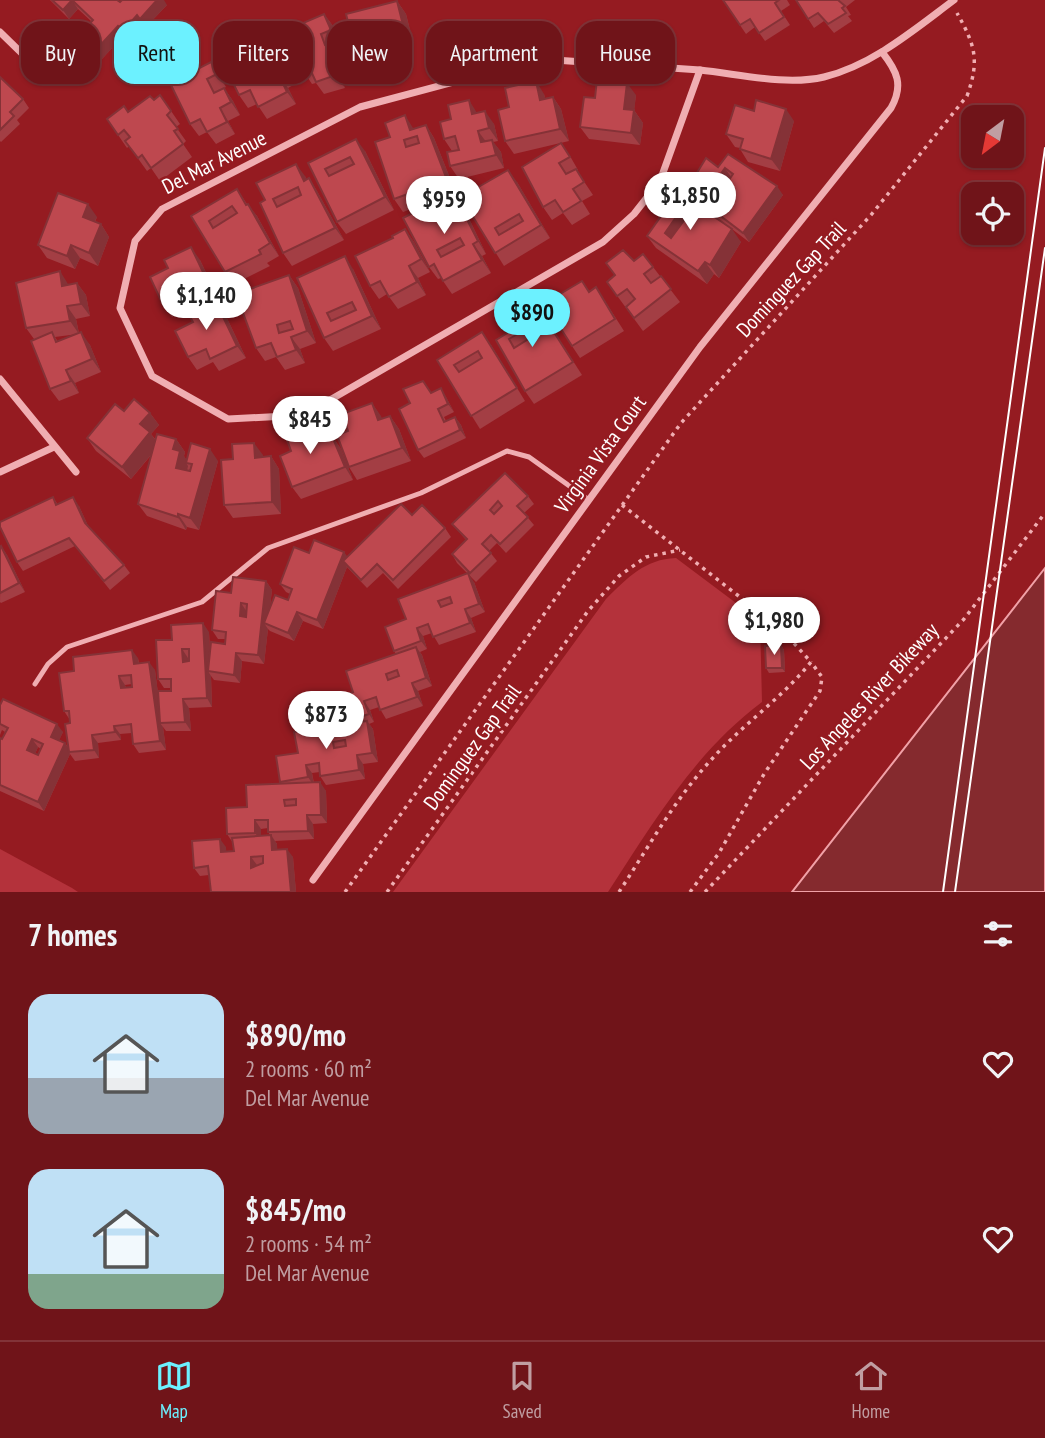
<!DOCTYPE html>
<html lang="en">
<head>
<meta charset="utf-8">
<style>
	:root { --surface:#701419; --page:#751d22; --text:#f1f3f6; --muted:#c09ea2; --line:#823338; --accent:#6cf1ff }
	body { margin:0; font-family:"PT Sans Narrow",sans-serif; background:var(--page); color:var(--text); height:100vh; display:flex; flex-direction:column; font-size:26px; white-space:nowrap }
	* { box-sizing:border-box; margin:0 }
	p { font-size:23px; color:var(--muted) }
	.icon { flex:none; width:38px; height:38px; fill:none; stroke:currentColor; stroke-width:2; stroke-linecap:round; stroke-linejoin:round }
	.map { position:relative; height:892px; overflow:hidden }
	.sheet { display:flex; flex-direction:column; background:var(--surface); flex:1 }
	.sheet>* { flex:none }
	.banner { position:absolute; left:21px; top:21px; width:1004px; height:63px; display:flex; gap:14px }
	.needle { width:46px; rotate:212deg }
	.buttons { position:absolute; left:961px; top:105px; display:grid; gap:14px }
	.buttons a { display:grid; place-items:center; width:63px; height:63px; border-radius:14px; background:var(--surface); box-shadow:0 2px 5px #0004,0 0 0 2px var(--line); font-size:35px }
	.price { position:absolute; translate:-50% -60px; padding:0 16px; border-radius:24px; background:#fff; color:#222; font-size:23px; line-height:46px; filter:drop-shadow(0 2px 4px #0008) }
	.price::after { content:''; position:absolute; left:50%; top:42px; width:21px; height:16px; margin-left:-10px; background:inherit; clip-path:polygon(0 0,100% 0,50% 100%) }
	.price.selected { background:var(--accent); color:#111 }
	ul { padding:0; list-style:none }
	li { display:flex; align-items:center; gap:21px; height:175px; padding:0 28px }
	li span { display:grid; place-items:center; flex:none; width:196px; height:140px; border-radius:21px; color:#555 }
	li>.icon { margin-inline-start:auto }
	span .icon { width:84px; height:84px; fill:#fffc; stroke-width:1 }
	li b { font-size:30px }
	h2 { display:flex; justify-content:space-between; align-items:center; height:84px; padding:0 28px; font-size:30px }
	.tag { padding:0 24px; border-radius:21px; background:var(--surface); box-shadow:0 2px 5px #0004,0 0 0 2px var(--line); font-size:24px; line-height:63px }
	.tag.selected { background:var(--accent); color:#111 }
	.tabs { display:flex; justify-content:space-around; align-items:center; height:98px; border-top:2px solid var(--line); background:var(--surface); font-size:19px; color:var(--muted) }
	.tabs a { display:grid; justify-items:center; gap:4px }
	.tabs .selected { color:var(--accent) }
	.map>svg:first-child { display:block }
</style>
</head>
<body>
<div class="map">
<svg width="1045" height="892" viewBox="0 0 1045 892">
	<rect width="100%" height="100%" fill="#951b21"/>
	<g fill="#b4323b">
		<path d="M676,558L760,621L762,702C695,752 653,823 608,892H393L606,599C627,578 645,559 676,558Z"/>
		<path d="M0,849L72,888L78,892H0Z"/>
	</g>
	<path fill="#852a2e" stroke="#f1a1a7" stroke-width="2" d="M1045,568V892H792Z"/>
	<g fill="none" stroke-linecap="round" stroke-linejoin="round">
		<g stroke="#f0aeb2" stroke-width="3.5" stroke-dasharray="3.5 5" stroke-linecap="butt">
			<path d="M345,892L681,423L871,215L967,96C980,60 975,45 957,13"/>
			<path d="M387,892L588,611L619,576L646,557L680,550"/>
			<path d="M619,892C648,848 675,799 711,760C743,724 781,699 811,662L781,629L622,505"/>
			<path d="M690,892L719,853L764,774L820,691L822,677L811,662"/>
			<path d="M705,892L964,619L1045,513"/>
		</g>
		<path stroke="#f0aeb2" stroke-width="5" d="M35,684L48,664L67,647L202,602L268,548L421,493L507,451L529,457L589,500"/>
		<g stroke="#f0aeb2" stroke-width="7">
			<path d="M0,32L41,72"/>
			<path d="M540,59L700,70L660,181L634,214L603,242L304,415L228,419L152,376L120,308L135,241L162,209L360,107Z"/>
			<path d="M700,70C739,74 786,86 824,77C873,65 915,29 954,0"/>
			<path d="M0,379L76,472"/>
			<path d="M0,472L54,447"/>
			<path d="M313,880L700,347L891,108C904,85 897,71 882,52"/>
		</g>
		<g stroke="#fff" stroke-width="2">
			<path d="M943,892L1045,148"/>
			<path d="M955,892L1045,248"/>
		</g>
	</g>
	<g fill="#a33e44" fill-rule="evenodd">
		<path d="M50,0H117L120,2L167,5L146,27L143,24L129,39L124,35L102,59L85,43L79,35L91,21L78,9L69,19Z"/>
		<path d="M723,0H787L790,5L781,11L790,25L765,41L755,27L746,34Z"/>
		<path d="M796,0H855L846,7L851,15L848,16L852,21L834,33L824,21L814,28Z"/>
		<path d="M397,1L406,14L414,46L403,48L407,65L379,72L370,57L363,59L354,46Z"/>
		<path d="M324,14L333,26L339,42L338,43L353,67L339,73L345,88L324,94L316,83L312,84L306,75L304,77L295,64V56L286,44Z"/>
		<path d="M284,52L299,82L288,88L296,104L267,119L257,104L248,108L239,95Z"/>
		<path d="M211,62L226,87L215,92L224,88L233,101L240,115L228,121L235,134L216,144L207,132L199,136L190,124Z"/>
		<path d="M0,77L23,99L29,108L17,120L20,124L1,142L0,141Z"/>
		<path d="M544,94L545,98L553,97L561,109L569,141L514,154L505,141L509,107Z"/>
		<path d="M160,95L180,124L176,127L186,141L183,144L192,157L160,181L151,168L147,171L129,146L127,148L107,119L128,112L154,100Z"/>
		<path d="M636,95L634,110L643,123L640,145L589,139L580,127L595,98Z"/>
		<path d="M477,113L494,124L498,141L493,142L501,152L504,168L459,179L450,166L452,151L444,139Z"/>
		<path d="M794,121L780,171L748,162L740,149V148L735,147L726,134Z"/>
		<path d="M426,125L434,138L456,193H454L462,204L486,254L482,256L491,273L452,294L441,278L438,279L429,267L442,198L403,212L394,199L375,142Z"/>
		<path d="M561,143L570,156L578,170L577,171L593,195L582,201L590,214L572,225L563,213L552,220L543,207Z"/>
		<path d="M365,151L394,210L346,234L337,222L308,163Z"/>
		<path d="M728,154L783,195L749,242L703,207L697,198L704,187L700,184L695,176L718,167Z"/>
		<path d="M305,176L306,179L309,178L317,191L344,240L292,266L283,253L260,203Z"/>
		<path d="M517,182L550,238L504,266L461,197Z"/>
		<path d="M237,189L247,204L257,216L279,256L267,263L270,266L234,284L191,216Z"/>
		<path d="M678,192L741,242L719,278L714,274L707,284L656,248L647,236Z"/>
		<path d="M97,217L95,222L101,224L109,237L98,266L80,258L75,269L47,258L38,245Z"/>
		<path d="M405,229L414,242L430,272L418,278L426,295L398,309L387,294L379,299L370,286L393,238Z"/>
		<path d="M200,260L222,306H220L224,312L246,358L219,371L213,362L197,370L188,357L193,322L189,309L172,317L163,305Z"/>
		<path d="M634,261L653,267L680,302L643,331L607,282L615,276L606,263Z"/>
		<path d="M353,269L381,329L333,351L324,338L297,278Z"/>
		<path d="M289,275L298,288L316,343L300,349L305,363L285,370L276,357L265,361L256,348Z"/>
		<path d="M582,281L589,291L596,287L624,331L580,358L572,346L557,311Z"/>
		<path d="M77,283L86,295L90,316L76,319L79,333L90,345L101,372L75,383L79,393L59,401L50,389L34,339L26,328ZM78,334L58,342L55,337Z"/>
		<path d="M528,320L550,325L582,375L534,404L525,391L496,340Z"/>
		<path d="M491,345L525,401L480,429L437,360Z"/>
		<path d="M441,388L446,397L454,412L444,417L446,421L455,417L461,425L466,438L424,458L418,450L431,393Z"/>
		<path d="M372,403L382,419L390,416L399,429L411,461L357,480L349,467L348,431Z"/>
		<path d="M124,411L150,413L159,425L151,434L156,440L176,439L185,452L184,456L186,460L218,461L199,530L187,527L186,530L147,516L138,504L152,454L131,479L96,451L87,438Z"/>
		<path d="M322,436L324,440L332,436L341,449L353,480L301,499L292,487Z"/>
		<path d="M263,455V457L271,456L279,469L281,514L233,518L224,505Z"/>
		<path d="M505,473L528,496L534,504L524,513L534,525L506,553L497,543L489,551L497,561L476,582L457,563L452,554L466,540L452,524Z"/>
		<path d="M53,497L58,505L79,506L89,528L124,565L130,573L110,590L75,546L23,571L17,562Z"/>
		<path d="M412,515L445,528L451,537L398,589L383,573L367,588L347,567L323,629L303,621L294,641L270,631L268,629L264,664L242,661L240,683L214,680L211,676L212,707L189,708L191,731H166L163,727L166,750L139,753L133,744L132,733L120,734L121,740L98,743L99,758L75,761L70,754L44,811L0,791V738L2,739L5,732L2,730L0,735V705L63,732L59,740L65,743L68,747L70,723V720L64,711L74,671L138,658L139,663L155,670L158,694L171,691V688H164L158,679L172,640L209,632L210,652L225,644V639H218L212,630L231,593L266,581L272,590L270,606L288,600L290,594L286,592L280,584L309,553L348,557ZM132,684V687L126,688L125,685ZM38,747L41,749L38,755L35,754Z"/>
		<path d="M1,546L7,555L25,592L1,603L0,602Z"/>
		<path d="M474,582L485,612L471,618L476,632L439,645L432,633L423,636L427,649L420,652L422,655L432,686L418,691L423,706L386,719L379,707L370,710L374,722L369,724L373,729L378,762L363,764L365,779L326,785L320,776V772L312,773L314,783L326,791L327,823L313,824L314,839L275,841L277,844V850L293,857L296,892H211L209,875L200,876L194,868L226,847V852L234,851L233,843L227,834L247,807L281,784L280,782L298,753L342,725L341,723L353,692L396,654L394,651L406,619ZM268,828V832L270,835L261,836V829Z"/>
		<path d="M781,645L784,650L785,672L769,673L766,668Z"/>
	</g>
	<g fill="#853237">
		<path d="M72,0L78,9L69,19L63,10Z"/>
		<path d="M157,0H164L167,5L146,27L140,19Z"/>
		<path d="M397,1L406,14L414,46L405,33Z"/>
		<path d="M324,14L333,26L339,42L331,30Z"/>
		<path d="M137,15L143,24L129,39L123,31Z"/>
		<path d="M118,26L124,35L102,59L96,50Z"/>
		<path d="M395,36L403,48L407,65L399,53Z"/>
		<path d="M275,40L284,52L299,82L290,70Z"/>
		<path d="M336,40L344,52L353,67L344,55Z"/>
		<path d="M330,60L339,73L345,88L336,75Z"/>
		<path d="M211,62L220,75L226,87L217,74Z"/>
		<path d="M279,75L288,88L296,104L287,92Z"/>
		<path d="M536,81L544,94L549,112L540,100Z"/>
		<path d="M627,83L636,95L633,122L624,109Z"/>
		<path d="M224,88L233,101L240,115L231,102Z"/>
		<path d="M553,97L561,109L569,141L560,129Z"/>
		<path d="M469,100L477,113L472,114Z"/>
		<path d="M220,108L228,121L235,134L227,122Z"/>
		<path d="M786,109L794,121L780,171L771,159Z"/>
		<path d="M634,110L643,123L640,145L631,133Z"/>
		<path d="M485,111L494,124L498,141L489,128Z"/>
		<path d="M405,115L413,128L416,136L410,130Z"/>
		<path d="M426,125L434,138L456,193L447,180Z"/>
		<path d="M478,131L487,143L481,142Z"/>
		<path d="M356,139L365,151L394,210L385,197Z"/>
		<path d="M492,140L501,152L504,168L496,155Z"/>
		<path d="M296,164L305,176L313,193L304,181Z"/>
		<path d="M725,168L731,177L715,199L709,191Z"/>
		<path d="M508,170L517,182L550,238L541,225Z"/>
		<path d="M309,178L317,191L344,240L335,228Z"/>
		<path d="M777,186L783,195L749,242L743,233Z"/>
		<path d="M453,192L462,204L486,254L478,241Z"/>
		<path d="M88,204L97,217L91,229L83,217Z"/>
		<path d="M248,204L257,216L279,256L270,243Z"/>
		<path d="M681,210L690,223L674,246L665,233Z"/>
		<path d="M101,224L109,237L98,266L89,253Z"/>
		<path d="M405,229L414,242L430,272L421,259Z"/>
		<path d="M732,229L741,242L719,278L710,265Z"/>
		<path d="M473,244L482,256L491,273L482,260Z"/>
		<path d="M71,245L80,258L75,269L67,256Z"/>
		<path d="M191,247L200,260L222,306L213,293Z"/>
		<path d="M345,256L353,269L381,329L372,316Z"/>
		<path d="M705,262L714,274L707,284L698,271Z"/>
		<path d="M409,266L418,278L426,295L417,282Z"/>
		<path d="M60,271L68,284L62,286Z"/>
		<path d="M289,275L298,288L316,343L307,331Z"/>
		<path d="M77,283L86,295L90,316L81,304Z"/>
		<path d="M215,300L224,312L246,358L237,346Z"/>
		<path d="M67,306L76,319L79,334L70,321Z"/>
		<path d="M81,332L90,345L101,372L92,359Z"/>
		<path d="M482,332L491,345L525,401L517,388Z"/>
		<path d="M291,337L300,349L305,363L296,350Z"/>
		<path d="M66,370L75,383L79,393L71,381Z"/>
		<path d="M441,388L446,397L454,412L448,404Z"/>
		<path d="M372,403L381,416L387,433L378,420Z"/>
		<path d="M150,413L159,425L151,434L159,445L131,479L122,467L140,424Z"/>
		<path d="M390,416L399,429L411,461L402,448Z"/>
		<path d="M455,417L461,425L466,438L460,430Z"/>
		<path d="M313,423L322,436L329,453L320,441Z"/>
		<path d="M332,436L341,449L353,480L345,467Z"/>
		<path d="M176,439L185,452L184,456L189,463H186L188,466L185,480L176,468L173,449Z"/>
		<path d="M254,443L263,455L264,470L255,458Z"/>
		<path d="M210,449L218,461L199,530L190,518Z"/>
		<path d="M271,456L279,469L281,514L272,502Z"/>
		<path d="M73,497L79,506L91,532L85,523Z"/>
		<path d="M178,514L187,527L186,530L178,517Z"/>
		<path d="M1,546L7,555L25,592L19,583Z"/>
		<path d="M344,552L350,560L343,561L347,567L323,629L317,620Z"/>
		<path d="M468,573L474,582L485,612L479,604Z"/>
		<path d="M266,581L272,590L268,625L264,623L268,629L264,664L258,655Z"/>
		<path d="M241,603L247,612L246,625L240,616Z"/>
		<path d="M465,609L471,618L476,632L470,623Z"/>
		<path d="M297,612L303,621L294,641L288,633Z"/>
		<path d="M203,623L209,632L211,672L208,671L211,676L212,707L207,698Z"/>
		<path d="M417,628L423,636L427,649L421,641Z"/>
		<path d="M781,645L784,650L785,672L782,668Z"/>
		<path d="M416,647L422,655L432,686L426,678Z"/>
		<path d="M182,649L188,658L189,670L183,662Z"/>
		<path d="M132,650L138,658L140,673L134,664Z"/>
		<path d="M236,653L242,661L240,683L234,675Z"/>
		<path d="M149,662L155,670L162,723H160L163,727L166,750L160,741Z"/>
		<path d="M119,676L125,685L127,697L121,688Z"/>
		<path d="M412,683L418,691L423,706L417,697Z"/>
		<path d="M183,699L189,708L191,731L185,722Z"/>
		<path d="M364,701L370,710L374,722L369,714Z"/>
		<path d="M367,721L373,729L378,762L372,753Z"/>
		<path d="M57,724L63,732L57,745L51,737Z"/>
		<path d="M114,726L120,734L121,740L115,732Z"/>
		<path d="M92,735L98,743L99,758L94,750Z"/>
		<path d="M32,739L38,747L33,759L27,750Z"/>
		<path d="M65,743L71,752H69L70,754L44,811L38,802Z"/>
		<path d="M357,755L363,764L365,779L359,770Z"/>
		<path d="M306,765L312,773L314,786L308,777Z"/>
		<path d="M320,782L326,791L327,823L321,815Z"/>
		<path d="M307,815L313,824L314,839L308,831Z"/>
		<path d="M255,820L261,829V841L255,833Z"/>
		<path d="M271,835L277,844L278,859L272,850Z"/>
		<path d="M220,839L226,847L227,861L221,852Z"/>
		<path d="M287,849L293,857L296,892H291Z"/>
		<path d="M251,857L257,865L251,868Z"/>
	</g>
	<g fill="#be484f" stroke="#853237" stroke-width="2" fill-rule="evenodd">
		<path d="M52,0H117L120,2L122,0H157L140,19L137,15L123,31L118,26L96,50L79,35L93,20L72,0L63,10Z"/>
		<path d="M723,0H779L775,3L784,17L759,33L750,19L740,25Z"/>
		<path d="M796,0H838L845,6L842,8L846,13L828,24L818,13L808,19Z"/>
		<path d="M397,1L405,33L395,36L399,53L370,60L366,44L354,46L346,14Z"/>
		<path d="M324,14L331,30L321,34L325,45L336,40L344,55L330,60L336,75L316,82L310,69L303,72L299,62L295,64L292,57L305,52L299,38L286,44L282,32Z"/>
		<path d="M275,40L290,70L279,75L287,92L258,107L250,90L239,95L224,65Z"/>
		<path d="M211,62L217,74L207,79L214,93L224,88L231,102L220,108L227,122L207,132L200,119L190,124L170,83Z"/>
		<path d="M0,77L23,99L10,112L14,116L0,130Z"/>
		<path d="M597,79L627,83L624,109L634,110L631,133L580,127L584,97L595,98Z"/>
		<path d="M536,81L540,100L553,97L560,129L505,141L498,110L509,107L505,88Z"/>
		<path d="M160,95L171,111L167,115L178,129L174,131L183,144L151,168L142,155L138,158L125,141L130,137L124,130L118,135L107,119L124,106L128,112L150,96L154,100Z"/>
		<path d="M469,100L472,114L485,111L489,128L478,131L481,142L492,140L496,155L450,166L447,152L459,150L455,136L444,139L440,122L451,119L448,105Z"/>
		<path d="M756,100L786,109L771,159L740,149L743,139L726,134L735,105L754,111Z"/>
		<path d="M405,115L410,130L426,125L447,180L394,199L375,142L390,137L385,123ZM417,136L419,143L406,147L404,140Z"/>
		<path d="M356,139L385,197L337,222L308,163ZM350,157L354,164L329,176L325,169Z"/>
		<path d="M561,143L570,157L559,163L566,174L576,169L584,182L573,189L581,201L563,212L555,200L543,207L522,167Z"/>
		<path d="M728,154L777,186L743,233L697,198L706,185L695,176L706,158L718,167ZM725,168L733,174L718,196L709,191Z"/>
		<path d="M296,164L304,181L309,178L335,228L283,253L260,203L265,200L256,183ZM298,187L301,195L277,207L273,199Z"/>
		<path d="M508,170L541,225L495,253L461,197ZM519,214L523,221L499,235L495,228Z"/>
		<path d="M237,189L246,205L248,204L270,243L259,250L261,254L225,272L191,216ZM232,206L237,213L213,228L209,221Z"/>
		<path d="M453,192L478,241L473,244L482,260L443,281L434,264L429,267L403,218ZM460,238L464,245L441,257L437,250Z"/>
		<path d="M678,192L732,229L710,265L705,262L698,271L647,236ZM681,210L688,215L671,238L665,233Z"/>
		<path d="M58,193L88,204L83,217L101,224L89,253L71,245L67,256L38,245Z"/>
		<path d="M405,229L421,259L409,266L417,282L389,297L380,281L370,286L355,256L393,238L392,236Z"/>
		<path d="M191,247L213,293L186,305L181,296L163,305L150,277L168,268L164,260Z"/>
		<path d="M623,250L634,261L643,254L653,267L644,274L651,283L661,276L671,289L634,318L626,307L635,299L627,289L617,296L607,282L615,275L606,263Z"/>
		<path d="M345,256L372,316L324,338L297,278ZM352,302L356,310L331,321L327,313Z"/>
		<path d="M60,271L62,286L77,283L81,304L67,306L70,321L26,328L16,283Z"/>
		<path d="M289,275L307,331L291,337L296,350L277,357L271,343L256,348L236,294ZM290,321L293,329L279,333L277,325Z"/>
		<path d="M582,281L589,292L596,287L615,319L572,346L552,315L557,311L550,300Z"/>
		<path d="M215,300L237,346L210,359L206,349L188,357L175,331L193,322L188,313Z"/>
		<path d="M519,307L527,321L541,312L573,362L525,391L496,340L509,332L501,319ZM533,325L538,333L514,348L509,339Z"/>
		<path d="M52,332L56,342L81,332L92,359L66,370L71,381L50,389L31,341Z"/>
		<path d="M482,332L517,388L471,416L437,360ZM478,351L482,358L459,372L454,365Z"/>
		<path d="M423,381L431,393L441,388L448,404L438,409L444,422L455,417L460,430L418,450L399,409L410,403L403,389Z"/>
		<path d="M134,399L150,413L140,424L150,432L122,467L87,438L115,404L124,411Z"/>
		<path d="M372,403L378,420L390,416L402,448L349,467L337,435L348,431L342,414Z"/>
		<path d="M313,423L320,441L332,436L345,467L292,487L280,456L291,451L285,434Z"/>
		<path d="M157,434L176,439L173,449L180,451L176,468L190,471L192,464L186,463L191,443L210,449L190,518L178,514V517L138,504Z"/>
		<path d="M254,443L255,458L271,456L272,502L224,505L221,460L233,459L232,444Z"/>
		<path d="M505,473L528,496L517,506L528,517L500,544L491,535L482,544L491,553L470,573L452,554L467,539L452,524ZM498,501L502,506L494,514L490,510Z"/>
		<path d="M53,497L56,505L73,497L85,523L124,565L104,581L69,538L17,562L0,527V522Z"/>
		<path d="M401,504L412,515L422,505L445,528L393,580L377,564L361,580L343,561Z"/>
		<path d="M314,540L344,552L317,620L297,612L288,633L264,623L275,595L288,600L292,589L280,584L294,547L309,553Z"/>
		<path d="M1,546L19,583L0,593V547Z"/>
		<path d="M468,573L479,604L465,609L470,623L433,637L428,624L417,628L421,641L394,651L385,627L406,619L398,599ZM450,597L452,603L441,607L438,601Z"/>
		<path d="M233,577L266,581L258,655L236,653L234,675L208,671L211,642L225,644L226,632L212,630L216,591L231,593ZM241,603L247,604L246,617L240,616Z"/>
		<path d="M203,623L207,698L183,699L185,722L160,723L158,691H171V679H158L156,640H172L171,625ZM182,649H189V661L183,662Z"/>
		<path d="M781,645L782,668H766L765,646Z"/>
		<path d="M416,647L426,678L412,683L417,697L380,710L376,697L364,701L369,714L341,723L332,699L353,692L346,671ZM397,670L399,676L388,680L386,674Z"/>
		<path d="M132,650L134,664L149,662L160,741L133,744L131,724L114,726L115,732L92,735L94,750L69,752L65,724L70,723L69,711H64L59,673L74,671L73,657ZM131,675L132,687L121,688L119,676Z"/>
		<path d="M3,699L57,724L51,737L65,743L38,802L0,785V738L2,739L8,728L0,724V705ZM32,739L43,744L38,755L27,750Z"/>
		<path d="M367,721L372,753L357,755L359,770L320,776L319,763L306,765L308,777L280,782L276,756L298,753L294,732ZM345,740L346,746L334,748L333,742Z"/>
		<path d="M320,782L321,815H307L308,831L268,832V820H255V833L227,834L226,808L247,807L246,785ZM296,799V805L285,806L284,800Z"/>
		<path d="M271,835L272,850L287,849L291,892H211L208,866L194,868L192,841L220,839L221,852L234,851L232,838ZM263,856V863L251,868V857Z"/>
	</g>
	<g text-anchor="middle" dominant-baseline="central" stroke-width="5" stroke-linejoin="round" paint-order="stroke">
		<g font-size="21" fill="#fff" stroke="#951b21">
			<text transform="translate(214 162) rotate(-27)">Del Mar Avenue</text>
			<text transform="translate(791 279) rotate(-47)">Dominguez Gap Trail</text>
			<text transform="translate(600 454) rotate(-54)">Virginia Vista Court</text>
			<text transform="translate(869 696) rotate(-47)">Los Angeles River Bikeway</text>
			<text transform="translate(472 747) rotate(-54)">Dominguez Gap Trail</text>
		</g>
	</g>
</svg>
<div class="buttons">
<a><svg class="needle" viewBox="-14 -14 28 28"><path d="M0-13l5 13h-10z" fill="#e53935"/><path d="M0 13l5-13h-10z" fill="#c09ea2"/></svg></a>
<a><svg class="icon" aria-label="locate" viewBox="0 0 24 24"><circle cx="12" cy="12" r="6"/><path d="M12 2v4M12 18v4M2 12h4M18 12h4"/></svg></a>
</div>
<b class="price" style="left:690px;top:232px">$1,850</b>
<b class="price" style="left:444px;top:236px">$959</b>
<b class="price" style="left:206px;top:332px">$1,140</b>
<b class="price selected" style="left:532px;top:349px">$890</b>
<b class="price" style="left:310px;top:456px">$845</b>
<b class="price" style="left:774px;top:657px">$1,980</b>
<b class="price" style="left:326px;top:751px">$873</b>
<div class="banner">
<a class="tag">Buy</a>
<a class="tag selected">Rent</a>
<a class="tag">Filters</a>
<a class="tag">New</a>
<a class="tag">Apartment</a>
<a class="tag">House</a>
</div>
</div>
<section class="sheet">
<h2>7 homes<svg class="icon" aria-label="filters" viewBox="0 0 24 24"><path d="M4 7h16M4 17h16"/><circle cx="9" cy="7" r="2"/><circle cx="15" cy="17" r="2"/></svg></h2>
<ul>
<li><span style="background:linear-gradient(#bfe0f5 60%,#9aa5b1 0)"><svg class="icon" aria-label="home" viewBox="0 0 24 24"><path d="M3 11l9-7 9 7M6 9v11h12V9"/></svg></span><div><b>$890/mo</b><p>2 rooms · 60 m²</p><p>Del Mar Avenue</p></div><svg class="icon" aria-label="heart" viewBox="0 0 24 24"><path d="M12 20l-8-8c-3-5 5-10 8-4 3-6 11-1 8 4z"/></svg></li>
<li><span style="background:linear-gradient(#bfe0f5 75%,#7fa58c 0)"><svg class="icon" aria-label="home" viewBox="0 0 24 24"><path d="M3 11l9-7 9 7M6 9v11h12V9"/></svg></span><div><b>$845/mo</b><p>2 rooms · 54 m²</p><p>Del Mar Avenue</p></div><svg class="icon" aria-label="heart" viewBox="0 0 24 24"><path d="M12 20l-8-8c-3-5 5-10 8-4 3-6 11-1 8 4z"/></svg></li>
</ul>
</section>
<nav class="tabs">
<a class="selected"><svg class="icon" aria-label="map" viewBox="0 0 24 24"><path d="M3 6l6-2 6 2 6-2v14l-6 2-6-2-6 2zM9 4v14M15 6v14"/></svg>Map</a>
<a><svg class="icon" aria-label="saved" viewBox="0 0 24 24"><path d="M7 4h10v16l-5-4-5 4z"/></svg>Saved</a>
<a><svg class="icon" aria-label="home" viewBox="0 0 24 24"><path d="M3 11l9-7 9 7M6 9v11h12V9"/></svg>Home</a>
</nav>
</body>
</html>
